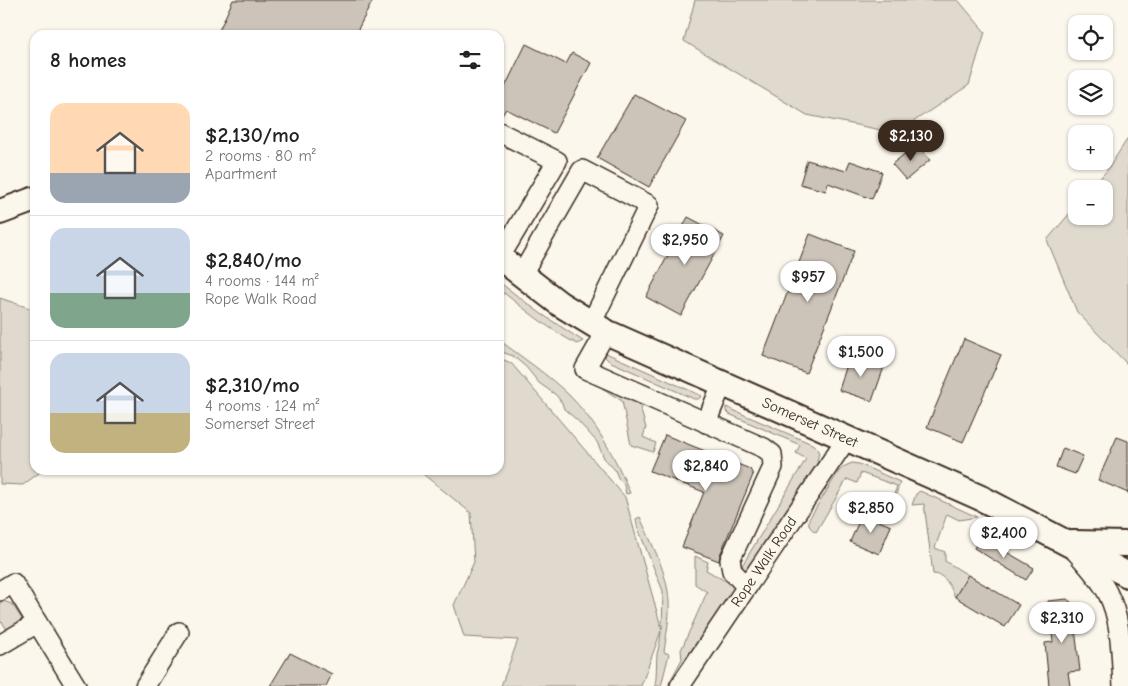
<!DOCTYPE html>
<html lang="en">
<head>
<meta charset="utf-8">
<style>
	:root { --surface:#fff; --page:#f6f6f6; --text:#222; --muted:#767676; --line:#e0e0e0; --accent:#3b2a1e }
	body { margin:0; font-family:"Comic Neue",sans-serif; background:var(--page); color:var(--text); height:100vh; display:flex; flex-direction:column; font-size:19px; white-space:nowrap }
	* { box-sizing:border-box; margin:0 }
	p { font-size:16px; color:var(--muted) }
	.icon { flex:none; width:28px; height:28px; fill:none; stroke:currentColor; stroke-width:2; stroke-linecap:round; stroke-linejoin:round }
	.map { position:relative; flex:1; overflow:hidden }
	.details { position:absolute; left:30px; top:30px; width:474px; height:445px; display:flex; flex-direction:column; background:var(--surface); border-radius:15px; box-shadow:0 1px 4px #0004 }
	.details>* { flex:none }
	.tools { position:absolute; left:1068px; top:15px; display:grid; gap:10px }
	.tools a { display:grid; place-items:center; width:45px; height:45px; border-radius:10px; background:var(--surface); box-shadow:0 1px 4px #0004; font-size:25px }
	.price { position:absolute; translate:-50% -42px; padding:0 11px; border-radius:18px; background:#fff; color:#222; font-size:16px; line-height:32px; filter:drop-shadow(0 1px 2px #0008) }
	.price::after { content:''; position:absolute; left:50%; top:30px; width:15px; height:11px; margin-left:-8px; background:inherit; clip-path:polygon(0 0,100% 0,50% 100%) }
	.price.selected { background:var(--accent); color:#fff }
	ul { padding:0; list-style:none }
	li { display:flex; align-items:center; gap:15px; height:125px; padding:0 20px }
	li+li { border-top:1px solid var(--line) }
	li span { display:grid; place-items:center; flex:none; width:140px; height:100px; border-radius:15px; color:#555 }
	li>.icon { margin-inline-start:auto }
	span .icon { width:60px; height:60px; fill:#fffc; stroke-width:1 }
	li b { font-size:21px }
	h2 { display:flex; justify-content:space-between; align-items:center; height:60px; padding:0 20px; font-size:21px }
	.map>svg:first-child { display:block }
</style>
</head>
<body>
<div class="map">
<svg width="1128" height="686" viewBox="0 0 1128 686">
	<rect width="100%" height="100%" fill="#fbf7ec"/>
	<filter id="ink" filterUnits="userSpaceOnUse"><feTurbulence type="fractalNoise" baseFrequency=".02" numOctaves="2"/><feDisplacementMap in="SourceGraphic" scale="10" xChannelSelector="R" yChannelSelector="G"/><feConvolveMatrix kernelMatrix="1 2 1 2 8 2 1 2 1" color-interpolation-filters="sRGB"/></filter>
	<g filter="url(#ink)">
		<g fill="#dfd9ce" stroke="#8d8276">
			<path d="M695,0H958L985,32L969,85L896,133L807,115L684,41Z"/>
			<path d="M1128,138V365L1077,312L1047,240L1076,206V216H1104V189H1091L1108,169Z"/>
			<path d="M499,282L540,313L583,341L577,344C550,330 527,311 504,293L499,298Z"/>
			<path d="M0,298L35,310V470H43L23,485L0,484Z"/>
			<path d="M499,340C523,358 547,374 569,395C596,422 616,458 630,493L626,494L624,485L619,480L615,470L604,458L597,442L577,420L564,409L562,403L556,395L539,383L526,367L513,356L499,351Z"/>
			<path d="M606,353L702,396L698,399H694L609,361L605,357Z"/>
			<path d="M499,358L511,363L625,497L662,630L663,591L637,526L636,519L640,517C651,543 668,573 669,602C670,618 666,636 664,652L669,654L661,686H655C657,675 656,665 657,654C659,646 661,638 661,631L641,686H501L518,640L464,637L454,605L474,562L471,513L418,470H499Z"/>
			<path d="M603,385L639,403L646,428L643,437L656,443L653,452L631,445L622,401L602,388Z"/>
			<path d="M726,407L812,444L816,447L819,453L817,461L820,463L746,576L741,569L743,564L806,459L796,453L800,445L729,414L726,411Z"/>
			<path d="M852,463L859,464L900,482L895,498L893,497L897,486L861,473L857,483L847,479L816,532C810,529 808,525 809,519L839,471L845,466Z"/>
			<path d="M920,491L977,517L959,520L947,514L935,548L945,552V561L968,575L955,597C950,587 946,574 933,574L924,504L912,505L916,494Z"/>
			<path d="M695,556L708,562L706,570L731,584L736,591L669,686V683L682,659L681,650L707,592L695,584Z"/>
			<path d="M0,600L12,604L22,619L21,623L8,631L2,622L0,623Z"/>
		</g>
		<g fill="#ccc4b9" stroke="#3b2a1e">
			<path d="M233,0H373L355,35H217Z"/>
			<path d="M526,44L566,64L572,53L591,63L554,133L506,109L499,120V92L502,93Z"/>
			<path d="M634,94L686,121L649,187L597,158Z"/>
			<path d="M917,144L930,160L906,180L892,164Z"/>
			<path d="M807,160L846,171L850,161L882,172L872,199L828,183L826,191L800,184Z"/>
			<path d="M688,217L724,236L681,316L646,297Z"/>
			<path d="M810,234L854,251L806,373L763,356Z"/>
			<path d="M964,339L1001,355L963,442L927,427Z"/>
			<path d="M850,355L884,367L872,401L839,390Z"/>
			<path d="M665,435L750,469L753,475L720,555L719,561L682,547L704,492L650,471Z"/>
			<path d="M1117,437L1128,441V493L1098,480Z"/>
			<path d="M1063,448L1083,456L1075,474L1056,467Z"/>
			<path d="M862,514L891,526L879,554L850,542Z"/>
			<path d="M981,537L1034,568L1026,580L974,548Z"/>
			<path d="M968,575L1019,605L1005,627L955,597Z"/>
			<path d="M1067,599L1072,603L1080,671L1068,672L1070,686H1049L1045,643L1053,642L1048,601Z"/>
			<path d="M290,653L332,674L326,686H270Z"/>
		</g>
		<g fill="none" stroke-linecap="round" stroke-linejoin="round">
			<g stroke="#3b2a1e" stroke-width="22">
				<g id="minor">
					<path d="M499,132L557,161L500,257"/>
					<path d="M522,274L582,170L649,205L591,324"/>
					<path d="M606,332L585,369L764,448L772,454L773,467L730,560L732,571L747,587"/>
					<path d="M706,423L722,384"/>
					<path d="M1072,547C1084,562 1100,577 1108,594C1122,621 1121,656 1123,686"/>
					<path d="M0,591L13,583L76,686"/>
					<path d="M0,645L37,623"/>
					<path d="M145,686L179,632"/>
					<path id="s1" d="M680,686L847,438"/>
				</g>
			</g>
			<g stroke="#3b2a1e" stroke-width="28">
				<g id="major">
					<path d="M0,212L35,199"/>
					<path id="s2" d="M499,257L560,304L606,332L981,498L1128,575"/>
					<path d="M1073,543L1128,544"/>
				</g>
			</g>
			<use href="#minor" stroke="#fbf7ec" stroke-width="19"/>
			<use href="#major" stroke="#fbf7ec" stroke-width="24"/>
		</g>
	</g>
	<g text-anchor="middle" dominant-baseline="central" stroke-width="4" stroke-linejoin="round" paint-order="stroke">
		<g font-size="15" fill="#3b2a1e" stroke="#fbf7ec">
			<text stroke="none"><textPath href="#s2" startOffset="354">Somerset Street</textPath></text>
			<text stroke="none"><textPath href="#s1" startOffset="150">Rope Walk Road</textPath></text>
		</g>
	</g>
</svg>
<div class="tools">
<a><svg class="icon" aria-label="locate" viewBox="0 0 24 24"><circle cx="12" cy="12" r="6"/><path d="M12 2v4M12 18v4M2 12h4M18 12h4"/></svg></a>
<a><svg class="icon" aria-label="layers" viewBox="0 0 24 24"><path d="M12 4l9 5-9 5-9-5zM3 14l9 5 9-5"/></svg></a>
<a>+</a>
<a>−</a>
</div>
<b class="price selected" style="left:911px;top:162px">$2,130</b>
<b class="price" style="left:685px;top:266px">$2,950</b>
<b class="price" style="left:808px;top:303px">$957</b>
<b class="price" style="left:861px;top:378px">$1,500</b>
<b class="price" style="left:706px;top:492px">$2,840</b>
<b class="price" style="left:871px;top:534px">$2,850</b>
<b class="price" style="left:1004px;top:559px">$2,400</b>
<b class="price" style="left:1062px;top:644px">$2,310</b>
<section class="details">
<h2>8 homes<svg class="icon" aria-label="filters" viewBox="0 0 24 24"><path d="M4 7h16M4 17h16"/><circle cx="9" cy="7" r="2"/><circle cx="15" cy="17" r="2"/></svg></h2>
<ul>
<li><span style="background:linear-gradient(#ffd9b3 70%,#9aa5b1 0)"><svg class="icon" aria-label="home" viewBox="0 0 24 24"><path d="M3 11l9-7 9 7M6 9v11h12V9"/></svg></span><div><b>$2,130/mo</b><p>2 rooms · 80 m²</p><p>Apartment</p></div></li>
<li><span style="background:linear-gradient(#c9d6e8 65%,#7fa58c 0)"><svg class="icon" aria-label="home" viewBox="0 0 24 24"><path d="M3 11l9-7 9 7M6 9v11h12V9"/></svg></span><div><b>$2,840/mo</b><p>4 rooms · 144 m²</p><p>Rope Walk Road</p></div></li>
<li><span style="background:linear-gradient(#c9d6e8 60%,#c2b280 0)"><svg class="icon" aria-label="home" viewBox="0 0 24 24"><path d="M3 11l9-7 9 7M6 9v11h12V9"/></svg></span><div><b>$2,310/mo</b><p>4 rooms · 124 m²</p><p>Somerset Street</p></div></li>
</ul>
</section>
</div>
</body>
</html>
